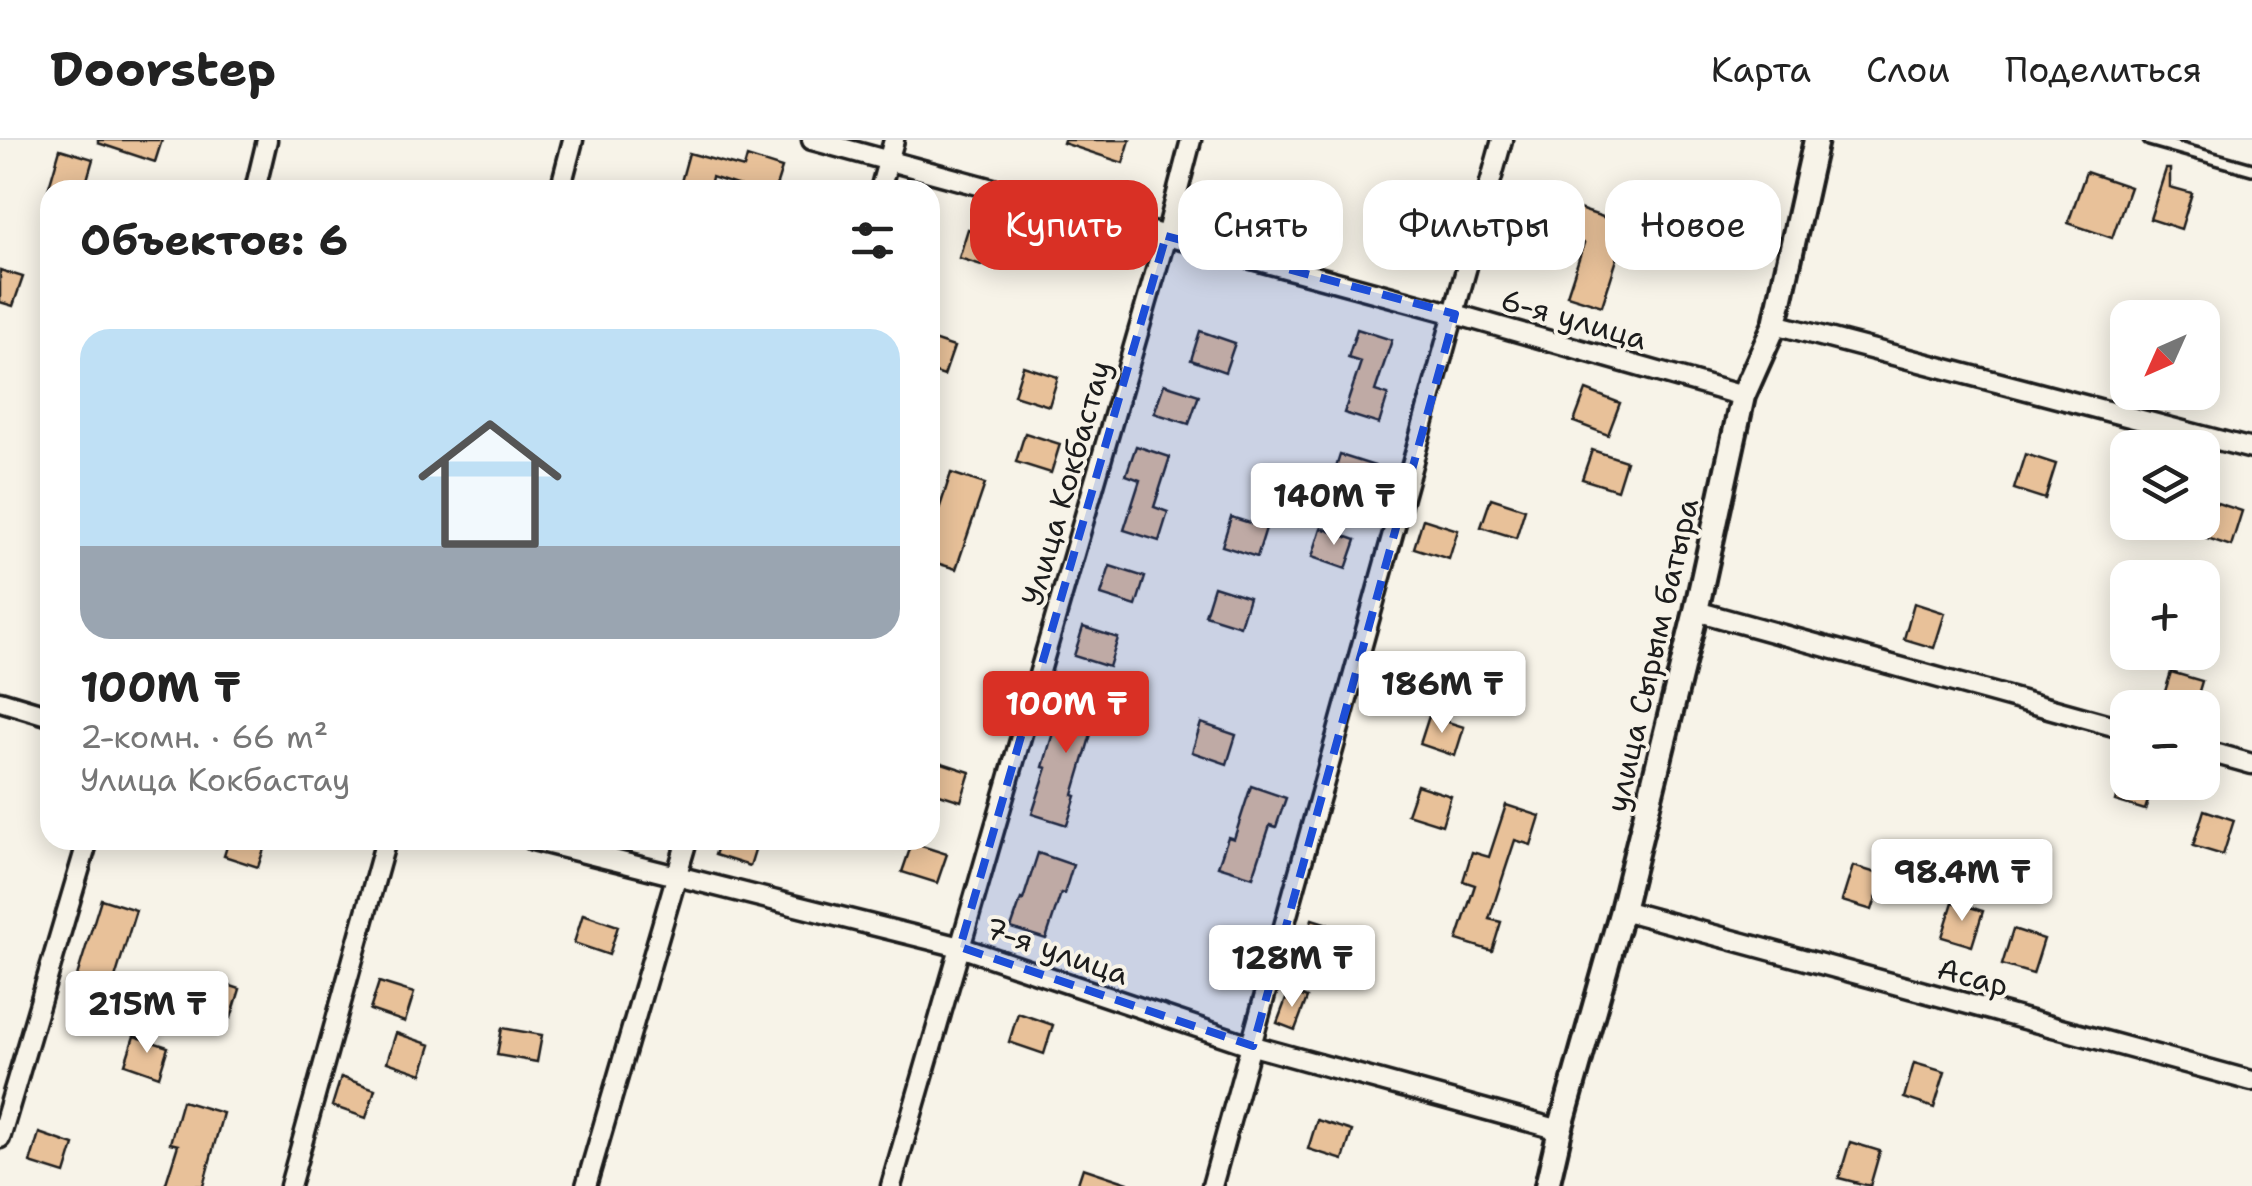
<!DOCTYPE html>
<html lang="ru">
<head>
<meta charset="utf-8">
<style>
	:root { --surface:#fff; --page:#f2f2f2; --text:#222; --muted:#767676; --line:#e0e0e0; --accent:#d93025 }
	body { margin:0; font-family:"Shantell Sans",sans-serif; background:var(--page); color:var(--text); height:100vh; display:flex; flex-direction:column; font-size:38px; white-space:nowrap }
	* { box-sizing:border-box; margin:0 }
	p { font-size:32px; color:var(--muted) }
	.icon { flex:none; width:55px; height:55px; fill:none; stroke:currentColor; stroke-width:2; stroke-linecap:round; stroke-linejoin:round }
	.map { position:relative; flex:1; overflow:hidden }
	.drawer { position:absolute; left:40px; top:40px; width:900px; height:670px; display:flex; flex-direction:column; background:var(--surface); border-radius:30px; box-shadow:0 5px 25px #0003 }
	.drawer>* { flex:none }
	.hud { position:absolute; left:970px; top:40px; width:950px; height:90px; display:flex; gap:20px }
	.needle { width:65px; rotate:225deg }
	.fabs { position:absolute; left:2110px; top:160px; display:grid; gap:20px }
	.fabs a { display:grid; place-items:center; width:110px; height:110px; border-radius:20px; background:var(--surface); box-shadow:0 5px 25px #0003; font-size:50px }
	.price { position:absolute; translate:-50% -85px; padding:0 22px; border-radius:10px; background:#fff; color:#222; font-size:32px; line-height:65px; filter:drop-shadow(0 2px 5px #0008) }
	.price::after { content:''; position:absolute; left:50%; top:60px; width:30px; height:22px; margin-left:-15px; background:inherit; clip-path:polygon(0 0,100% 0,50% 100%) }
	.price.on { background:var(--accent); color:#fff }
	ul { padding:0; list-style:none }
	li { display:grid; align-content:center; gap:20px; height:530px; padding:0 40px }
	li+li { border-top:2px solid var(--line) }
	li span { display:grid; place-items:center; height:310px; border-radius:30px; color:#555 }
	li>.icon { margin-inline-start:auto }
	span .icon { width:180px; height:180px; fill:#fffc; stroke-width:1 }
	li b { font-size:42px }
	h2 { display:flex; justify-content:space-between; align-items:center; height:120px; padding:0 40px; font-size:42px }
	.pill { padding:0 35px; border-radius:30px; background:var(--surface); box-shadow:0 5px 25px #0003; font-size:35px; line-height:90px }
	.pill.on { background:var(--accent); color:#fff }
	header { display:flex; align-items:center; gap:60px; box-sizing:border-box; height:140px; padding:0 50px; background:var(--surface); border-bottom:2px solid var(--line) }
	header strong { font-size:48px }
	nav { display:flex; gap:55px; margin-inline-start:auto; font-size:35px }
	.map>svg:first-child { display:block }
</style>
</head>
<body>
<header>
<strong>Doorstep</strong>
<nav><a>Карта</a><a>Слои</a><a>Поделиться</a></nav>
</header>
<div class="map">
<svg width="2252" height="1046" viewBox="0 0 2252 1046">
	<rect width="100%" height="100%" fill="#f7f3e8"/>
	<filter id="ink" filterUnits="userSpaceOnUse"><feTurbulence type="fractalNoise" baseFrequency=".01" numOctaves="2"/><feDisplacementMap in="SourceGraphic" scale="20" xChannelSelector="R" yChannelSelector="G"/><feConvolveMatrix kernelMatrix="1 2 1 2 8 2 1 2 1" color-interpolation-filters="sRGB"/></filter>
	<g filter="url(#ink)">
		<g fill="#e8c199" stroke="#1c1c1c" stroke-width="2.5">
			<path d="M98,0H162L155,22L98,3Z"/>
			<path d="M1064,0H1130L1123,23L1063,3Z"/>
			<path d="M60,9L93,19L84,50H48Z"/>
			<path d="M689,13L744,28L747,17L782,28L775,50H752L712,37L709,50L681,42Z"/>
			<path d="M2166,29H2170V47L2192,53L2181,89L2150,79Z"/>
			<path d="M2086,32L2130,47L2112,98L2068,83Z"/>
			<path d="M1576,68L1624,84L1625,77L1653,84L1643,123L1618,116L1602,166L1567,155L1584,103L1566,97Z"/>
			<path d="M968,89L1003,101L994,129L959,118Z"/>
			<path d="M0,130L23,137L13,166L0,162Z"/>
			<path d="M1357,189L1392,200L1375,251L1388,255L1379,284L1344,273L1361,222L1348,218Z"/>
			<path d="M1200,191L1235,203L1225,232L1191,220Z"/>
			<path d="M930,199L954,207L944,236L930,231Z"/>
			<path d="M1023,226L1058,237L1049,266L1014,255Z"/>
			<path d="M1164,244L1199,255L1189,284L1154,273Z"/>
			<path d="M1586,250L1620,263L1608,295L1574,282Z"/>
			<path d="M1025,293L1060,304L1051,333L1016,322Z"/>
			<path d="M1136,306L1170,317L1154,367L1168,372L1159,401L1124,390L1140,340L1126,335Z"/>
			<path d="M1592,310L1626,321L1617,350L1582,339Z"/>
			<path d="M2025,314L2056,324L2045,359L2014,349Z"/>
			<path d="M1340,315L1375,326L1365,355L1331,344Z"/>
			<path d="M951,333L985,344L956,429L930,421V397Z"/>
			<path d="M1491,358L1525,369L1516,398L1481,387Z"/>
			<path d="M2211,361L2242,371L2231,406L2201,396Z"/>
			<path d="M1231,377L1266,388L1257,417L1222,406Z"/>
			<path d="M1423,379L1458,390L1449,419L1414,408Z"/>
			<path d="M1321,388L1356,400L1346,429L1312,417Z"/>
			<path d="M1110,426L1145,437L1136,466L1101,455Z"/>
			<path d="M1214,446L1249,457L1240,486L1205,475Z"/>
			<path d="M1914,463L1945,473L1934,508L1904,499Z"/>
			<path d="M1083,487L1118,498L1109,527L1074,516Z"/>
			<path d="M2171,532L2202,541L2194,568H2160Z"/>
			<path d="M1066,548L1101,560L1073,655L1076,656L1067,685L1032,674L1047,628L1043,627Z"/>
			<path d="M1429,576L1464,587L1455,616L1420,604Z"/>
			<path d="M1201,583L1236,595L1227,624L1192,612Z"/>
			<path d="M936,621L970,632L961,661L930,651V639Z"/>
			<path d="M2120,642H2154L2145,670L2115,661Z"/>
			<path d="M1417,645L1451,656L1442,685L1407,674Z"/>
			<path d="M1251,646L1286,658L1276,687L1270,685L1253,737L1218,726L1228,697L1234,699Z"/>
			<path d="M1506,665L1540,676L1531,705L1515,700L1489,779L1501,782L1492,811L1457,800L1475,745L1463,741L1472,712L1489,717Z"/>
			<path d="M2204,670L2234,680L2223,715L2193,706Z"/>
			<path d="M229,700H267L258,727L224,716Z"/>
			<path d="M720,700H758L750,726L715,715Z"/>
			<path d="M912,703L947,714L937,743L902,732Z"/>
			<path d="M1038,713L1073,725L1064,754L1061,753L1046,799L1011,788L1021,759L1023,760Z"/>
			<path d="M1853,726L1883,735L1872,770L1842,761Z"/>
			<path d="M101,759L136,770L112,848L77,836Z"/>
			<path d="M1953,762L1983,771L1972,806L1942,797Z"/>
			<path d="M583,774L618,786L609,815L574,803Z"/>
			<path d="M1312,779L1347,790L1338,819L1303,808Z"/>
			<path d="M2013,789L2044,799L2033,834L2002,825Z"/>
			<path d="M216,841L240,849L231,878L208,871Z"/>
			<path d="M379,842L414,853L405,882L370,870Z"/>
			<path d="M1289,851L1307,858L1295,890L1277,883Z"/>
			<path d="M1018,873L1053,885L1044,914L1009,902Z"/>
			<path d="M502,888L542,895L537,922L497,915Z"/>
			<path d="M396,893L431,905L422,934L387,922Z"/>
			<path d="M134,896L168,907L159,936L125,924Z"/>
			<path d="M1914,923L1945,932L1934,968L1904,958Z"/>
			<path d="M341,937L375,949L366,978L332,966Z"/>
			<path d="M182,961L223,973L203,1046H165L178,1005L170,1003Z"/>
			<path d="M1317,980L1352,991L1343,1020L1308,1009Z"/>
			<path d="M39,993L74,1005L65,1034L30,1023Z"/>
			<path d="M1850,1002L1880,1011L1870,1046L1839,1038Z"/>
			<path d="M1083,1028L1128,1043V1046H1077Z"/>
		</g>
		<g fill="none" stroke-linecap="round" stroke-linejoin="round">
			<g stroke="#1c1c1c" stroke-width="16">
				<path id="service" d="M2149,0L2252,29"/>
			</g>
			<g stroke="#1c1c1c" stroke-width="25">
				<g id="minor">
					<path d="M812,0L1455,174L1743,256"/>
					<path d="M255,50L267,0"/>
					<path d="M560,50L573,0"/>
					<path d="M880,50L894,0"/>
					<path d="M1775,184L2252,309"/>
					<path d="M1696,471L2128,590"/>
					<path d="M0,561L50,576"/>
					<path d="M2202,610L2252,624"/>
					<path d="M533,700L960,807L1253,906L1560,990"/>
					<path d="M1622,770L2252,941"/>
					<path d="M0,998L88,700"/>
					<path d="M290,1046L386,700"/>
					<path d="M586,1046L687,700"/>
					<path d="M891,1046L1166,96L1191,0"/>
					<path d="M1212,1046L1502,0"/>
				</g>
			</g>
			<g stroke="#1c1c1c" stroke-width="30">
				<path id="tertiary" d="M1547,1046L1560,990L1622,770L1696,471L1743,256L1775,184L1816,0"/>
			</g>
			<use href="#service" stroke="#f7f3e8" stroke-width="9"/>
			<use href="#minor" stroke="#f7f3e8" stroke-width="18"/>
			<use href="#tertiary" stroke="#f7f3e8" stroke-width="22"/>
		</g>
	</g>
	<path fill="#1d4ed8" fill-opacity="0.2" stroke="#1d4ed8" stroke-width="8" stroke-dasharray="20 12" stroke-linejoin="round" d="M1166,96L1455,174L1253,906L960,807Z"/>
	<g text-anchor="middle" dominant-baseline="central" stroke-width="8" stroke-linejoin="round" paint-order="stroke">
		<g font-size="30" fill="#1c1c1c" stroke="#f7f3e8">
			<text transform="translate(1574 179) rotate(16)">6-я улица</text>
			<text transform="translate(1066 343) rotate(-74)">Улица Кокбастау</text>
			<text transform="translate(1652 515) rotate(-77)">улица Сырым батыра</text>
			<text transform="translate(1057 811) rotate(19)">7-я улица</text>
			<text transform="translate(1973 837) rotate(15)">Асар</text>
		</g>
	</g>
</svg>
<div class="fabs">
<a><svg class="needle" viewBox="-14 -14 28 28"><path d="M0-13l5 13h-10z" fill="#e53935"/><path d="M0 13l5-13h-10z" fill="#767676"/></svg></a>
<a><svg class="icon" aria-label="layers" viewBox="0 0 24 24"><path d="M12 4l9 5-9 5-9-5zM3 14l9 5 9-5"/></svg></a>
<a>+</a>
<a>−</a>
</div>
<b class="price" style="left:1334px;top:408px">140M ₸</b>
<b class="price" style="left:1442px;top:596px">186M ₸</b>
<b class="price on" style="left:1066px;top:616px">100M ₸</b>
<b class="price" style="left:1962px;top:784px">98.4M ₸</b>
<b class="price" style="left:1292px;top:870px">128M ₸</b>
<b class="price" style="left:147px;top:916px">215M ₸</b>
<div class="hud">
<a class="pill on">Купить</a>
<a class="pill">Снять</a>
<a class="pill">Фильтры</a>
<a class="pill">Новое</a>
</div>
<section class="drawer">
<h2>Объектов: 6<svg class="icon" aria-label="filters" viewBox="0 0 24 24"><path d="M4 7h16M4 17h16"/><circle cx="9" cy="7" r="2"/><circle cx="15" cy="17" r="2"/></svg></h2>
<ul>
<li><span style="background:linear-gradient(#bfe0f5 70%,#9aa5b1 0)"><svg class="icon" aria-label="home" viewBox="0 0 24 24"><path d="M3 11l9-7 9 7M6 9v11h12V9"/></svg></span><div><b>100M ₸</b><p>2-комн. · 66 m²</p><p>Улица Кокбастау</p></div></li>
</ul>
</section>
</div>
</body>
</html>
